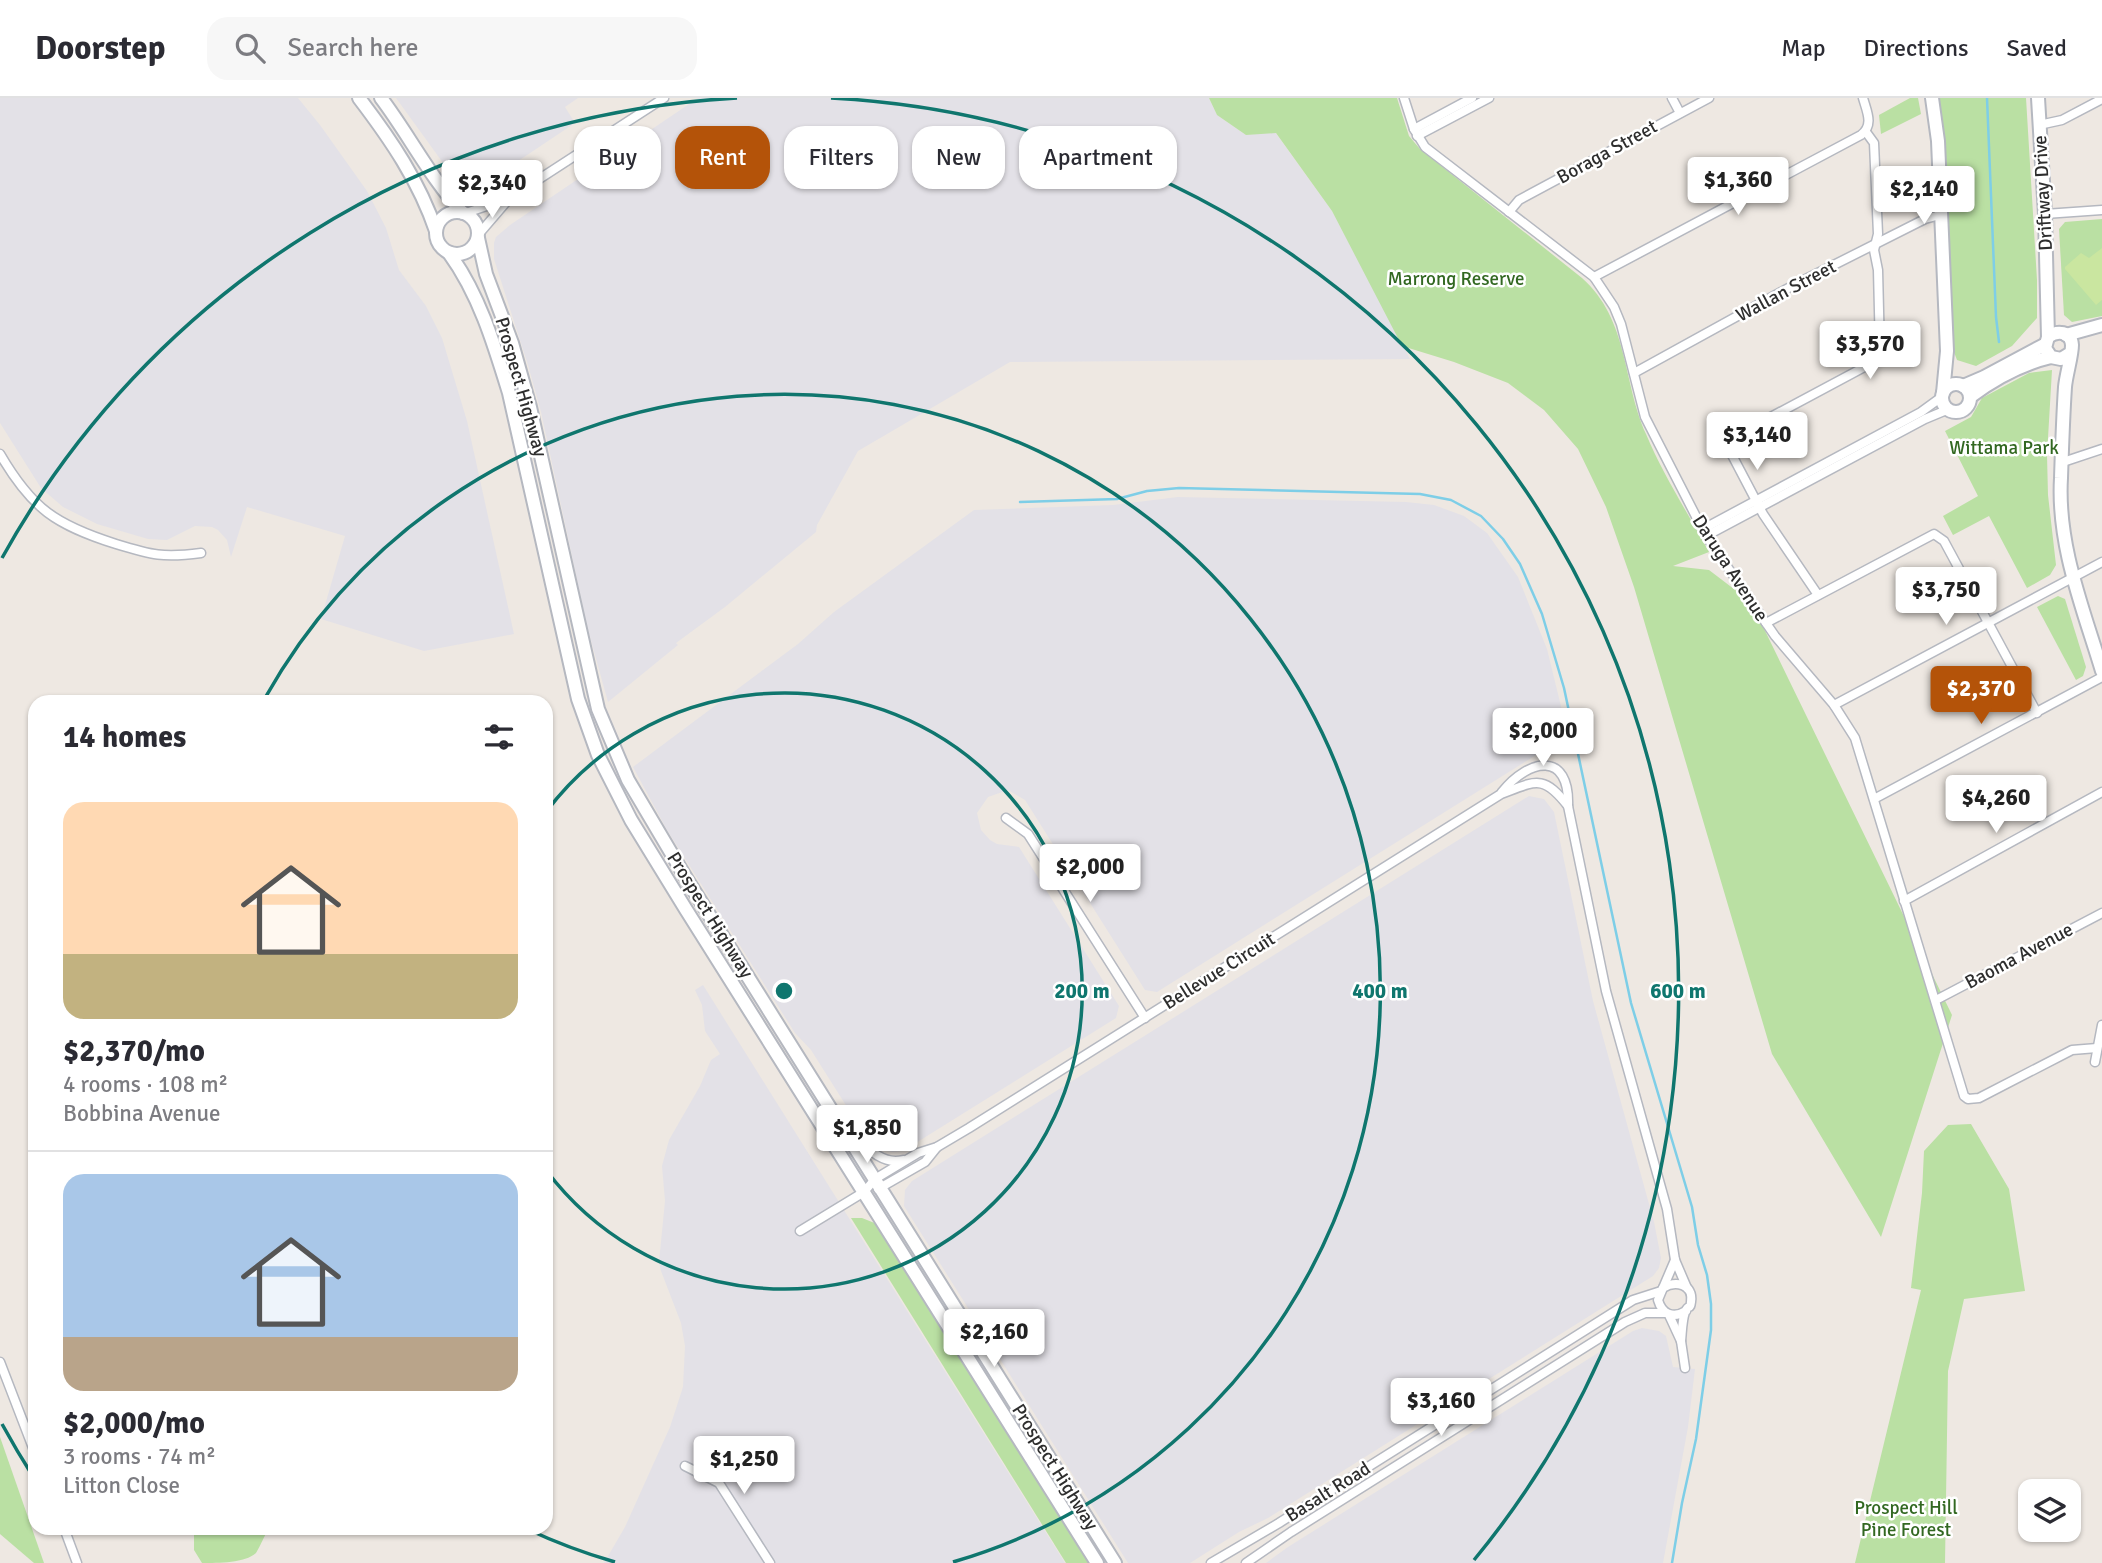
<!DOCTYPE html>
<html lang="en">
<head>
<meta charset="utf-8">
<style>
	:root { --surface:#fff; --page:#f7f7f7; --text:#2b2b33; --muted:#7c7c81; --line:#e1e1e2; --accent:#b45309 }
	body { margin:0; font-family:Signika,sans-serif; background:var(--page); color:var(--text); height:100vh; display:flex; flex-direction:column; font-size:26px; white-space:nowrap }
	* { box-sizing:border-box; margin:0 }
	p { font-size:23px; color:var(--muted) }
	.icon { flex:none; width:38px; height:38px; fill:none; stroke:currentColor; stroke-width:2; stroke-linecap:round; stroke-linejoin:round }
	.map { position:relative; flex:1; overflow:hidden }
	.sheet { position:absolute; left:28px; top:597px; width:525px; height:840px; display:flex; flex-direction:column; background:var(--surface); border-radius:21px; box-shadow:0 2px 5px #0004 }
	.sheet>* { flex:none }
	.top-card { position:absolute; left:574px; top:28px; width:665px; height:63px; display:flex; gap:14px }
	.buttons { position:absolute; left:2018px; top:1381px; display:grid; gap:14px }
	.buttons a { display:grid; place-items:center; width:63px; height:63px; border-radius:14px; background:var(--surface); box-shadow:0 2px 5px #0004; font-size:35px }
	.price { position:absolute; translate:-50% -60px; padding:0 16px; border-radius:7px; background:#fff; color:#222; font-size:23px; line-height:46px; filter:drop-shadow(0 2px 4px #0008) }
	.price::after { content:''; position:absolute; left:50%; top:42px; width:21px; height:16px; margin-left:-10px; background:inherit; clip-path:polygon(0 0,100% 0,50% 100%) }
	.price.on { background:var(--accent); color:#fff }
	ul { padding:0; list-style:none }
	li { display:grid; align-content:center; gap:14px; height:371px; padding:0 35px }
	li+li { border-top:2px solid var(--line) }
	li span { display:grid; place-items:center; height:217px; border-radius:21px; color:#555 }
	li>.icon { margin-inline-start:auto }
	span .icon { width:126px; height:126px; fill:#fffc; stroke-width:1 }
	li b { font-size:30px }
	h2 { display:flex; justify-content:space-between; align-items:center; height:84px; padding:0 35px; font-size:30px }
	.chip { padding:0 24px; border-radius:21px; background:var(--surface); box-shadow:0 2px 5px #0004; font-size:24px; line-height:63px }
	.chip.on { background:var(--accent); color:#fff }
	header { display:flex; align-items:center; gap:42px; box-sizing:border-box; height:98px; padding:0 35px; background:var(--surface); border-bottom:2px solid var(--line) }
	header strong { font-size:33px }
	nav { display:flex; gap:38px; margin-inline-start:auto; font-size:24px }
	.search { width:490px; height:63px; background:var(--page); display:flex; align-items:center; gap:18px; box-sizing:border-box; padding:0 24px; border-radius:21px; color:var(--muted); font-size:26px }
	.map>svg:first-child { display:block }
</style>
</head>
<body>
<header>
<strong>Doorstep</strong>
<div class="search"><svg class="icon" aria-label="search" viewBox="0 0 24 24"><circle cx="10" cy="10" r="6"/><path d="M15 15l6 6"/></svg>Search here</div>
<nav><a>Map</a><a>Directions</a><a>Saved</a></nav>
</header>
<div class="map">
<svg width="2102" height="1465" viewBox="0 0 2102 1465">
	<rect width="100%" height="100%" fill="#eee8e2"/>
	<g fill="#e3e1e7">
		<path d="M0,0H298L320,27L367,93L386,130L399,172L426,208L442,240L467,323L514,536L424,553L321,521L345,438L247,409L231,459L227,442L218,432L212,429L195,428L167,442L148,441L97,426L63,409L41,390L0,325Z"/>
		<path d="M396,0H578L565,9L575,25L479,89L454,77L446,69Z"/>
		<path d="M698,0H1209L1217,17L1246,37L1275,34L1332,113L1410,261L1010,264L858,353L817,427L816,434L725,509L676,545L678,547L608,604L587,528L541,314L528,267L494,161V145L496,139L510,127Z"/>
		<path d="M1178,399L1406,404L1434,407L1464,418L1487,435L1518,479L1547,551L1568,637L1157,894L1145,892L1025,702L1008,692L988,699L977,715L981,732L990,742L997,746L1019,749L1119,908L1116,920L903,1053L893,1054L887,1053L870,1040L859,1028L811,952L795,935L667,732L633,669L798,546L834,514L974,412L1113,407Z"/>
		<path d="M1529,698L1544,701L1554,714L1593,903L1654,1124L1661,1160L1659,1170L1653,1178L1268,1420L1239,1434L1190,1465H1128L904,1108L905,1092L912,1083Z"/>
		<path d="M703,887L1065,1465H604L625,1429L670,1329L683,1289L685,1248L681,1225L661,1173L659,1164L665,1103L662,1068L669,1042L700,988L711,962L720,956L705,933L702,907L695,892Z"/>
		<path d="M1642,1230L1659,1233L1666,1238L1673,1269L1695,1271L1688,1329L1663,1465H1266L1288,1449L1633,1233Z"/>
	</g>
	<g fill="#bae0a3">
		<path d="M1209,0H1397L1409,38L1420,51L1582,180C1629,222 1622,282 1646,336C1663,377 1688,415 1709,454L1673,468L1709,472L1751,504L1952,917L1881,1139L1772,956L1634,489L1606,409L1578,351L1544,312L1508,285L1454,264L1402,248L1332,113L1276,35L1246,37L1217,17Z"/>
		<path d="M1910,0H1918L1921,16L1881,36L1879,17Z"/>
		<path d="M1938,0H2026L2037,182V220L2012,248L1976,268L1957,262L1949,241L1943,38Z"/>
		<path d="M2102,121V218L2072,224L2064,217L2059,131L2065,124Z"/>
		<path d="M2052,272L2047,357L2048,397L2056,467L2050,477L2027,490L1989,418L1953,437L1943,418L1978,398L1945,333L1971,319L1982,300L2029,275Z"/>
		<path d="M2058,498L2065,501L2086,569L2083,578L2076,582L2037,509Z"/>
		<path d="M1971,1026L2009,1091L2025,1193L1964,1201L1948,1273L1945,1465H1855L1921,1192L1911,1190L1922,1095L1924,1053L1948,1027Z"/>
		<path d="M851,1120H862L877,1126L1089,1465H1066Z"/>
		<path d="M0,1339L44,1465H34L0,1436Z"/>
		<path d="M194,1430H269C264,1438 261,1447 256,1455C245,1465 219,1465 202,1465L194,1452Z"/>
	</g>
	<path fill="#cae6a0" d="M2102,150V202L2096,207L2065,171V169L2081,155L2089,160Z"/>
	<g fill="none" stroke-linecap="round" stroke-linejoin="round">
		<g stroke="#7ecee7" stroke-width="2.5">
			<path d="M1987,0L1996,219L1999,244"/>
			<path d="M1020,404L1117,401L1147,393L1179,390L1420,396L1451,402L1481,418L1503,441L1520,466L1542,516L1564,590L1631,905L1692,1109L1698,1147L1707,1177L1711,1206V1232L1696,1341L1682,1405L1672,1465"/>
		</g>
		<g stroke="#b5b8c0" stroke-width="11">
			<g id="street">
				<path d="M1404,0L1414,31L1425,49L1594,179L1614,209L1621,226L1645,319L1706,438L1775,538L1834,607L1855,640L1964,998L1968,1001L1979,1000L2072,952L2097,950"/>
				<path d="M1672,0L1680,15"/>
				<path d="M2039,27L2062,22L2102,1"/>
				<path d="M1414,31L1472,0"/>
				<path d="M1417,38L1489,0"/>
				<path d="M1509,114L1519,102L1709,0"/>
				<path d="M466,115L510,100L664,0"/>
				<path d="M2045,116L2102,112"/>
				<path d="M478,137L508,102"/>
				<path d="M1594,179L1861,37C1874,27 1867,14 1863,0"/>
				<path d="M1634,275L1792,188L1925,121L1940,117"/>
				<path d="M0,356C32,411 56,427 116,446C152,457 163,460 201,455"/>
				<path d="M2063,364L2102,351"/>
				<path d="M1703,431L1921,314L1943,298"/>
				<path d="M1706,438L1925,321L1949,311"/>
				<path d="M1818,497L1763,416L1732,357L1731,345L1739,336L1870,266L1880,254L1878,172L1874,152L1878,136L1874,45L1866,34"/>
				<path d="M1766,525L1934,436L1944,443L2037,615"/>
				<path d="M1834,607L2102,464"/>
				<path d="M1502,694C1529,660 1570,653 1568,708L1606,893L1667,1111L1675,1162L1687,1190"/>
				<path d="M1874,701L2102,579"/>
				<path d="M1006,720L1028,736L1145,920"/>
				<path d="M1904,803L2102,694"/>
				<path d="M1936,902L2102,815"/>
				<path d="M2095,964L2102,927"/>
				<path d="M847,1031C863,1045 880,1068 903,1062"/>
				<path d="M878,1091L925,1064L937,1049"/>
				<path d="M800,1133L864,1094L875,1081L918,1055L937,1049L969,1030L1501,696C1536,683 1543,676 1568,708"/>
				<path d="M1663,1190L1675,1162"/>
				<path d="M1669,1217L1681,1243L1685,1270"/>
				<path d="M1681,1243C1682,1234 1682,1222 1685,1214C1689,1205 1690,1213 1691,1204C1694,1186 1675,1182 1663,1190L1658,1202C1662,1216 1673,1221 1686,1213"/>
				<path d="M0,1264L35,1355"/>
				<path d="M685,1368L719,1385L770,1465"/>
				<path d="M64,1430L77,1465"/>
				<path d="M1211,1465L1279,1425L1633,1202L1661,1193"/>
				<path d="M1246,1465L1291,1434L1625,1224L1645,1215H1666"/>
			</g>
		</g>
		<g stroke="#b5b8c0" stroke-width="16">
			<g id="secondary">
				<path d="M359,0C391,42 419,83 436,133"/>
				<path d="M381,0C409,37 431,81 463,115"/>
				<path d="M1932,0L1938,43L1947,253L1943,295"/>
				<path d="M2038,0L2045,116L2048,239"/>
				<circle cx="457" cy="135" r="21"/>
				<path d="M478,140L486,176L512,245L530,309L598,611L628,682L686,780L1115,1465"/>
				<path d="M449,155C479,196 494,246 509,295L578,601L598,657L631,722L685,810L1097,1465"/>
				<path d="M2066,237L2102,227"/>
				<path d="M2069,256L2061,261L2051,259L2045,250L2048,239C2057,232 2071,233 2072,247C2072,258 2066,277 2065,289C2063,319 2062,350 2061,380C2057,447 2083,510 2102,573"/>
				<circle cx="1956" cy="300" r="14"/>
				<path d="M1963,288L1984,279L2044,247"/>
				<path d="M1970,299C1994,281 2022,266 2051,259"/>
			</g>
		</g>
		<use href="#street" stroke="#fff" stroke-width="8"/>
		<use href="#secondary" stroke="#fff" stroke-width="12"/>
	</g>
	<g fill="none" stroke="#0f766e" stroke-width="3.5">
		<path d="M546 714A298 298 0 1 1 546 1072"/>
		<path d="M615 1464A596 596 0 0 1 527 1431M265 600A596 596 0 1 1 953 1464"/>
		<path d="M34 1380A894 894 0 0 1 2 1326M2 460A894 894 0 0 1 737 0M831 0A894 894 0 0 1 1474 1462"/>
	</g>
	<g text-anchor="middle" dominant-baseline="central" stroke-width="5" stroke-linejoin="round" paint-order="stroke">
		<g font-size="19" fill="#2e2e2e" stroke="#fff">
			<text transform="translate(1607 54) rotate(-29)">Boraga Street</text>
			<text transform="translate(2043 95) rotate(-93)">Driftway Drive</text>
			<text transform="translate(1786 193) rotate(-28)">Wallan Street</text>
			<text transform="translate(521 289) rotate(74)">Prospect Highway</text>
			<text transform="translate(1730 470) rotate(57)">Daruga Avenue</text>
			<text transform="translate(710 817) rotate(58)">Prospect Highway</text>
			<text transform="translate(2019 858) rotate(-28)">Baoma Avenue</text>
			<text transform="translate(1219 873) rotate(-32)">Bellevue Circuit</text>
			<text transform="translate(1055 1369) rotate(58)">Prospect Highway</text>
			<text transform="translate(1328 1394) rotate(-32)">Basalt Road</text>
		</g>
		<g font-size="19" fill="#326821" stroke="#fff">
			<text x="1456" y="181">Marrong Reserve</text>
			<text x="2004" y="350">Wittama Park</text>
			<text x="1906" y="1410">Prospect Hill<tspan x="1906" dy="22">Pine Forest</tspan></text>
		</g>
	</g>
	<circle cx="784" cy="893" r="10" fill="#0f766e" stroke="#fff" stroke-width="3.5"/>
	<g font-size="21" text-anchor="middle" font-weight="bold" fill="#0f766e" stroke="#fff" stroke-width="5" stroke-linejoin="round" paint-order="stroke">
		<text x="1082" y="900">200 m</text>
		<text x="1380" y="900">400 m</text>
		<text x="1678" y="900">600 m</text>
	</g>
</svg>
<div class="buttons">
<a><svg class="icon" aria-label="layers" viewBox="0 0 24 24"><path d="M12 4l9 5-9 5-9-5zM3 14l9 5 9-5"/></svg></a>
</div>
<b class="price" style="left:1738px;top:119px">$1,360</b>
<b class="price" style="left:492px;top:122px">$2,340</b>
<b class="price" style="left:1924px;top:128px">$2,140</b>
<b class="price" style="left:1870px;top:283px">$3,570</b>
<b class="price" style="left:1757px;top:374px">$3,140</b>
<b class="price" style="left:1946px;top:529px">$3,750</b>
<b class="price on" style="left:1981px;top:628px">$2,370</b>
<b class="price" style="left:1543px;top:670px">$2,000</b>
<b class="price" style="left:1996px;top:737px">$4,260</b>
<b class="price" style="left:1090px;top:806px">$2,000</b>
<b class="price" style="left:867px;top:1067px">$1,850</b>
<b class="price" style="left:994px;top:1271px">$2,160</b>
<b class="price" style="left:1441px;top:1340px">$3,160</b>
<b class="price" style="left:744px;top:1398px">$1,250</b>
<div class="top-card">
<a class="chip">Buy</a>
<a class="chip on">Rent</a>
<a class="chip">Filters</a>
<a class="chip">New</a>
<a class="chip">Apartment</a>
</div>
<section class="sheet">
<h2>14 homes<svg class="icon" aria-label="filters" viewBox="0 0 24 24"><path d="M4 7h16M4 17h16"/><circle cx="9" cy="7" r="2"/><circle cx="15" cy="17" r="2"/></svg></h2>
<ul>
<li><span style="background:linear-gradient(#ffd9b3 70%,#c2b280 0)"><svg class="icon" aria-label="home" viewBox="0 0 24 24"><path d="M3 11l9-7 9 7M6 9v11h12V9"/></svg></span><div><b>$2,370/mo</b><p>4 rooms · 108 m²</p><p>Bobbina Avenue</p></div></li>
<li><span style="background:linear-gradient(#a9c7e8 75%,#b9a48a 0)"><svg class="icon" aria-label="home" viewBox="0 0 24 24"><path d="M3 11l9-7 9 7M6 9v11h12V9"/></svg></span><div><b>$2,000/mo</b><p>3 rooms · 74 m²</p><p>Litton Close</p></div></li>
</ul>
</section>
</div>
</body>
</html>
